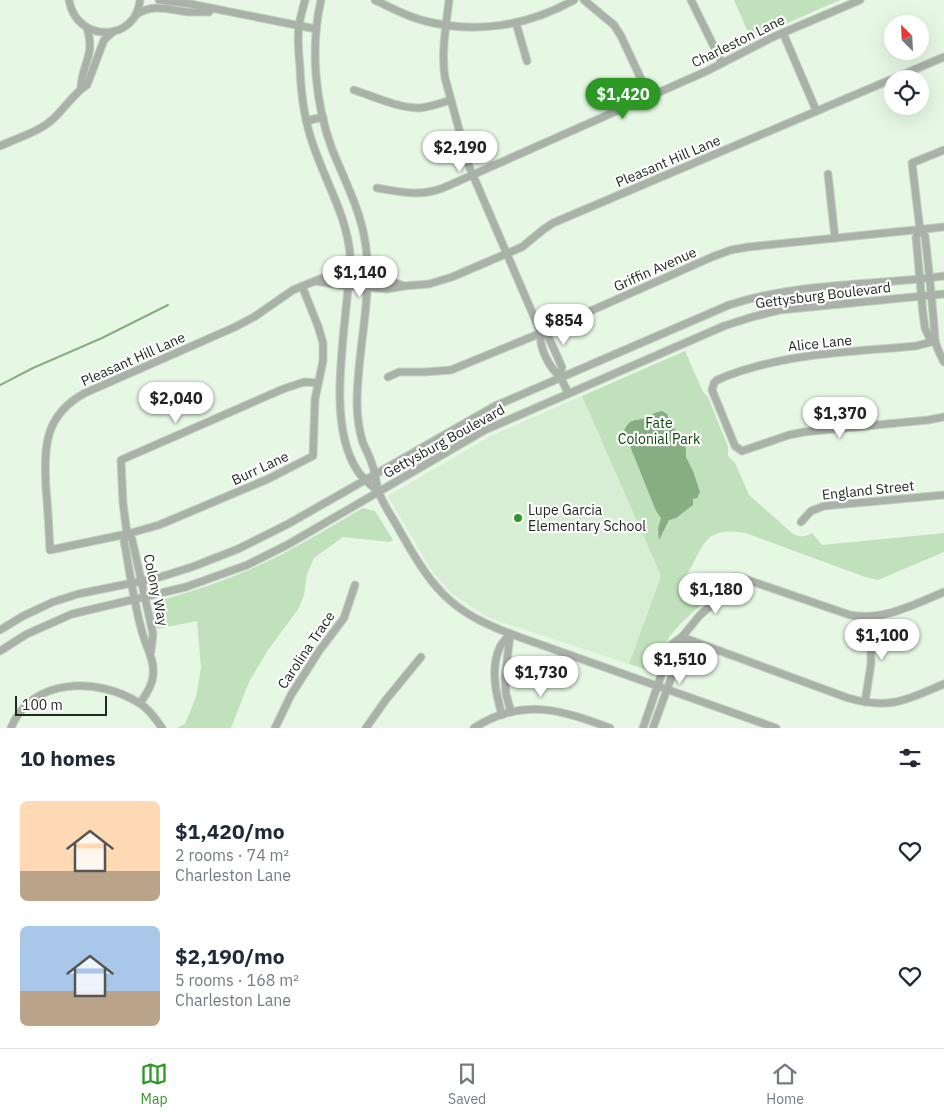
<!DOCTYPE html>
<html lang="en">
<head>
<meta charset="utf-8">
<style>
	:root { --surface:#fff; --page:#f6f6f7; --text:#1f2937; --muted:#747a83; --line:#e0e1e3; --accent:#2c9925 }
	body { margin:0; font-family:"IBM Plex Sans",sans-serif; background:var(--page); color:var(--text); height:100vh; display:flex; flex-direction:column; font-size:19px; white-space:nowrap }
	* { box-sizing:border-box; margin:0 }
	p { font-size:16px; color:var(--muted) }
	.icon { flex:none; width:28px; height:28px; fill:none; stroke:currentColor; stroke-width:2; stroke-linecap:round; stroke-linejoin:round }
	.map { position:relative; height:728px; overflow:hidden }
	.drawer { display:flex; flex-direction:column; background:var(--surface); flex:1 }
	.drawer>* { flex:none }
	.needle { width:32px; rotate:336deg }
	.fabs { position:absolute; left:884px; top:15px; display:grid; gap:10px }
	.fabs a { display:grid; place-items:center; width:45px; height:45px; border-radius:50%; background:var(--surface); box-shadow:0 5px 20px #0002; font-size:25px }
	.scale { position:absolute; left:15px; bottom:12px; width:92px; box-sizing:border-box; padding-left:5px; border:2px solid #222922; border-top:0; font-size:14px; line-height:18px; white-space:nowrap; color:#222922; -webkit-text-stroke:4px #fefefe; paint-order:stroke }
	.price { position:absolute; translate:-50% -42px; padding:0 11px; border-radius:18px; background:#fff; color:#222; font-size:16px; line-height:32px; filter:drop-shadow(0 1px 2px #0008) }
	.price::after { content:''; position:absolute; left:50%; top:30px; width:15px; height:11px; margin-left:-8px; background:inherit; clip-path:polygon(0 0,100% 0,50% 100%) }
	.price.active { background:var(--accent); color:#fff }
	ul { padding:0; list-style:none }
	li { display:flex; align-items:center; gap:15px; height:125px; padding:0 20px }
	li span { display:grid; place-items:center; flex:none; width:140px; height:100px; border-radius:8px; color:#555 }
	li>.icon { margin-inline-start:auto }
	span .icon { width:60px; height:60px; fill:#fffc; stroke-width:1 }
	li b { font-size:21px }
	h2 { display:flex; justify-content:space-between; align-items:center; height:60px; padding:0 20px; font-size:21px }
	.dock { display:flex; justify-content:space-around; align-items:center; height:70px; border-top:1px solid var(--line); background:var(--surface); font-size:14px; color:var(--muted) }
	.dock a { display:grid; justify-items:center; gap:2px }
	.dock .active { color:var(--accent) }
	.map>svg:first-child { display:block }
</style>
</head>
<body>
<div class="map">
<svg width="944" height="728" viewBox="0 0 944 728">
	<rect width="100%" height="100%" fill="#e6f7e4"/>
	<path fill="#d7edd4" d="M582,396L661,576L629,664L501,622L486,616L451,593L430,568L388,496L491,436Z"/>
	<g fill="#c0e1bb">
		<path d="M734,0H840L751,39Z"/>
		<path d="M685,351L703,392L708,397L728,447V456L735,463L749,495L792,533C799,538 805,537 812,533L822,545L944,533V552L878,580L865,577L746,533C696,524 705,555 680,583L701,605L681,623L669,637L657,669L651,671L629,664L661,576L582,396Z"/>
		<path d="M363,508L375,511L393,540L389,542L343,537L314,558L307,574L304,595L299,608L268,650L249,682L231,728H177L185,724L196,697L201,668L197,621L157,629C155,620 149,608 158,601C186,593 214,585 241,573C284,556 323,531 363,508Z"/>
	</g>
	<path fill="#87ae83" d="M662,411L667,414L672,426L682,438L686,449V457L693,471L700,492L697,498L693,499V505L676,518L669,520L659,540L658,529L661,518L656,511L624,431C631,416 635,423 647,417C652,414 656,412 662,411Z"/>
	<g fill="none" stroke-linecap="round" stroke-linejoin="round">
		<path stroke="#87ae83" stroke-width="2" d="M0,385L33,368L102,338L168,305"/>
		<g stroke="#c3d2c1" stroke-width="9">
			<g id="minor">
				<path d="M69,0C76,43 136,43 140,0"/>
				<path d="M159,0L191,4L316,29"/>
				<path d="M305,0C303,9 300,17 299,26C297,40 299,54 300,68C301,96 305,124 315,150C327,184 347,218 350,254C350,315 323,417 357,470C362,478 371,485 378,491"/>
				<path d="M321,0C310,47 315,103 332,149C344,179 360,209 365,241C374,291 357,351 357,402C357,416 359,430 363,443C366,450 370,457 372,464C375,472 376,481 378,490C382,504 394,519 401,533C436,595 454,614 522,638L776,728"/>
				<path d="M375,0C391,8 408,17 425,21C476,34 528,26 574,0"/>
				<path d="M449,0C446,27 441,52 445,78L469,166L541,333C538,346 550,369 560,376"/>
				<path d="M584,0L614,25L621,36L649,96"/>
				<path d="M691,0L722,63"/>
				<path d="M137,14C154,3 170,10 189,12C196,12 203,12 209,12"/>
				<path d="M516,23L527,61"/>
				<path d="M783,33L816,110"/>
				<path d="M81,89C81,64 96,57 87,28"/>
				<path d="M354,90C375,97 398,108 420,108C430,107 441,103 451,100"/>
				<path d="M306,121L323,117"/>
				<path d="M0,146C17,138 39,132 53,119C65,108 74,93 87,85L104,40L113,32"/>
				<path d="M944,150L912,163L920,230L925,236C929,271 933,306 935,340C936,347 941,356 944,362"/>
				<path d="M828,174L835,238"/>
				<path d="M377,188C402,192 419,197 443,188L707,71L773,37L860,0"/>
				<path d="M920,230L916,237L923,314L925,328L929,337L935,341"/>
				<path d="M316,281L338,285L387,289L404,286L429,284L452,277L522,247L544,229L553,223L944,57"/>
				<path d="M302,286L318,326L323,343V361L315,399L313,456L268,479L159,525L127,534L50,550C49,530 48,509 46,489C44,447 44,415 85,393L235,327L254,317L293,290L325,277L334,275L385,279L404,286"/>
				<path d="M541,333L548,336L562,367L560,376"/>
				<path d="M935,341L916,346C849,352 779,353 717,380L714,383L712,390L735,446L742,451L789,435L804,432L928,420L944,417"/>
				<path d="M560,376L568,393"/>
				<path d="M388,377L399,372H425L451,370L541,333L712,257L731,250L748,247L944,227"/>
				<path d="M801,522L811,511L824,506L944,495"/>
				<path d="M127,534L132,539L153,634L151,651"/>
				<path d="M0,630L23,616L53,602L78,594L157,578L192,567L238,549L288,524L495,406L729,305C798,282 873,286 944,276"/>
				<path d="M510,635L505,678L506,694L511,712"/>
				<path d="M682,637L848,698C890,710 906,700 944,684"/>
				<path d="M0,651L27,634L72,614L186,587L247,565L287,545L485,430L724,326L752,317L780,310L944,294"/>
				<path d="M865,702L871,664V617"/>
				<path d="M140,703C146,695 152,686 153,676C155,661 147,649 143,635C134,605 130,572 124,541L127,534L123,503L121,460L283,389L304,382L318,383"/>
				<path d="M502,715C496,694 490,668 500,647C502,642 507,638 511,634"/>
				<path d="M11,728C31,677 99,677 139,703C148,708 156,719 162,728"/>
				<path d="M275,728L291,695L319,651L344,618L355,585"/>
				<path d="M366,728L385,701L421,657"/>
				<path d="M474,728C522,697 562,710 610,728"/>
				<path d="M643,728L672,644L682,637L700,615L713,604L723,590L727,581L732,577H739L850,615C884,621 913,605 944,592"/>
				<path d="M653,728L682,648V637"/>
			</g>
		</g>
		<use href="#minor" stroke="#aab1a9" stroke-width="7"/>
	</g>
	<circle fill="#2c9925" stroke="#fefefe" stroke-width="2" cx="518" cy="518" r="5"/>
	<g text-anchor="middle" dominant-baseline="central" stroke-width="4.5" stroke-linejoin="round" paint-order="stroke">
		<g font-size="14" fill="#222922" stroke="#fefefe">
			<text transform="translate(738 41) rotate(-26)">Charleston Lane</text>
			<text transform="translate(668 161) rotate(-23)">Pleasant Hill Lane</text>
			<text transform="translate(655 269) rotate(-24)">Griffin Avenue</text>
			<text transform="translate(823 295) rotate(-7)">Gettysburg Boulevard</text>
			<text transform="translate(820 343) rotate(-6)">Alice Lane</text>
			<text transform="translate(133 359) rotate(-24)">Pleasant Hill Lane</text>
			<text transform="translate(444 441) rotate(-29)">Gettysburg Boulevard</text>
			<text transform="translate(260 468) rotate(-25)">Burr Lane</text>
			<text transform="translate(868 490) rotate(-6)">England Street</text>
			<text transform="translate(156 590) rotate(78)">Colony Way</text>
			<text transform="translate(306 650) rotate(-56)">Carolina Trace</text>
		</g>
		<g font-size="14" fill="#0f470c" stroke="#fefefe">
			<text x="659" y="423">Fate<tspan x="659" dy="16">Colonial Park</tspan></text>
		</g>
		<g font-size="14" fill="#222922" stroke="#fefefe" text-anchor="start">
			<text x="528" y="510">Lupe Garcia<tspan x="528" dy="16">Elementary School</tspan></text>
		</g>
	</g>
</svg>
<div class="fabs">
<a><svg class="needle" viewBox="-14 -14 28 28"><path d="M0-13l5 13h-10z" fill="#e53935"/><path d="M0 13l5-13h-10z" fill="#747a83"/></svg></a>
<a><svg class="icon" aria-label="locate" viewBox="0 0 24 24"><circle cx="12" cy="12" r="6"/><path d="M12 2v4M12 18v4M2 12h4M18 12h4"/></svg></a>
</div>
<div class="scale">100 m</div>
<b class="price active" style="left:623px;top:120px">$1,420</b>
<b class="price" style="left:460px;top:173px">$2,190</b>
<b class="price" style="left:360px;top:298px">$1,140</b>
<b class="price" style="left:564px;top:346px">$854</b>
<b class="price" style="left:176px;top:424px">$2,040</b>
<b class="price" style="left:840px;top:439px">$1,370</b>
<b class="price" style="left:716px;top:615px">$1,180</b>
<b class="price" style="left:882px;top:661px">$1,100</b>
<b class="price" style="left:680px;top:685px">$1,510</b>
<b class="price" style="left:541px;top:698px">$1,730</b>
</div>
<section class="drawer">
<h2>10 homes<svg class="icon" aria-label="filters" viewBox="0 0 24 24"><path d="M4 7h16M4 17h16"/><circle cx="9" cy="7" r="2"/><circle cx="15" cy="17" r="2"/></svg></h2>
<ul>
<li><span style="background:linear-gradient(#ffd9b3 70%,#b9a48a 0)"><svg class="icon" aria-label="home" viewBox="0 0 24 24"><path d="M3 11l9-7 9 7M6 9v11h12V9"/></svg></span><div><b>$1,420/mo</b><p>2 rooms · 74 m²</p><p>Charleston Lane</p></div><svg class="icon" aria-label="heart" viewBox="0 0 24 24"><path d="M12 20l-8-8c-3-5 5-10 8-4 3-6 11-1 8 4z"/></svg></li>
<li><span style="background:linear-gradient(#a9c7e8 65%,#b9a48a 0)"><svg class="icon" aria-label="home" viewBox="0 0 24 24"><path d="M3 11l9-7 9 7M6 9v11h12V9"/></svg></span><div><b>$2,190/mo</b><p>5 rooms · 168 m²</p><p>Charleston Lane</p></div><svg class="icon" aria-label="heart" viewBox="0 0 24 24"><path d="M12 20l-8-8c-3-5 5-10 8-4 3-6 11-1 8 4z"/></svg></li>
</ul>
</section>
<nav class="dock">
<a class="active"><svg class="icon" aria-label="map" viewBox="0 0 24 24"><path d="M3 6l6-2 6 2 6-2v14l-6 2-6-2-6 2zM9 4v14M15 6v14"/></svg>Map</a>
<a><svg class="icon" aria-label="saved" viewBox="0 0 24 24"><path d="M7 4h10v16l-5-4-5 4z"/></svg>Saved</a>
<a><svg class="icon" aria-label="home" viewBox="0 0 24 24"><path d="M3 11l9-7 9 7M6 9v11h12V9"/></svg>Home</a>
</nav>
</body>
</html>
